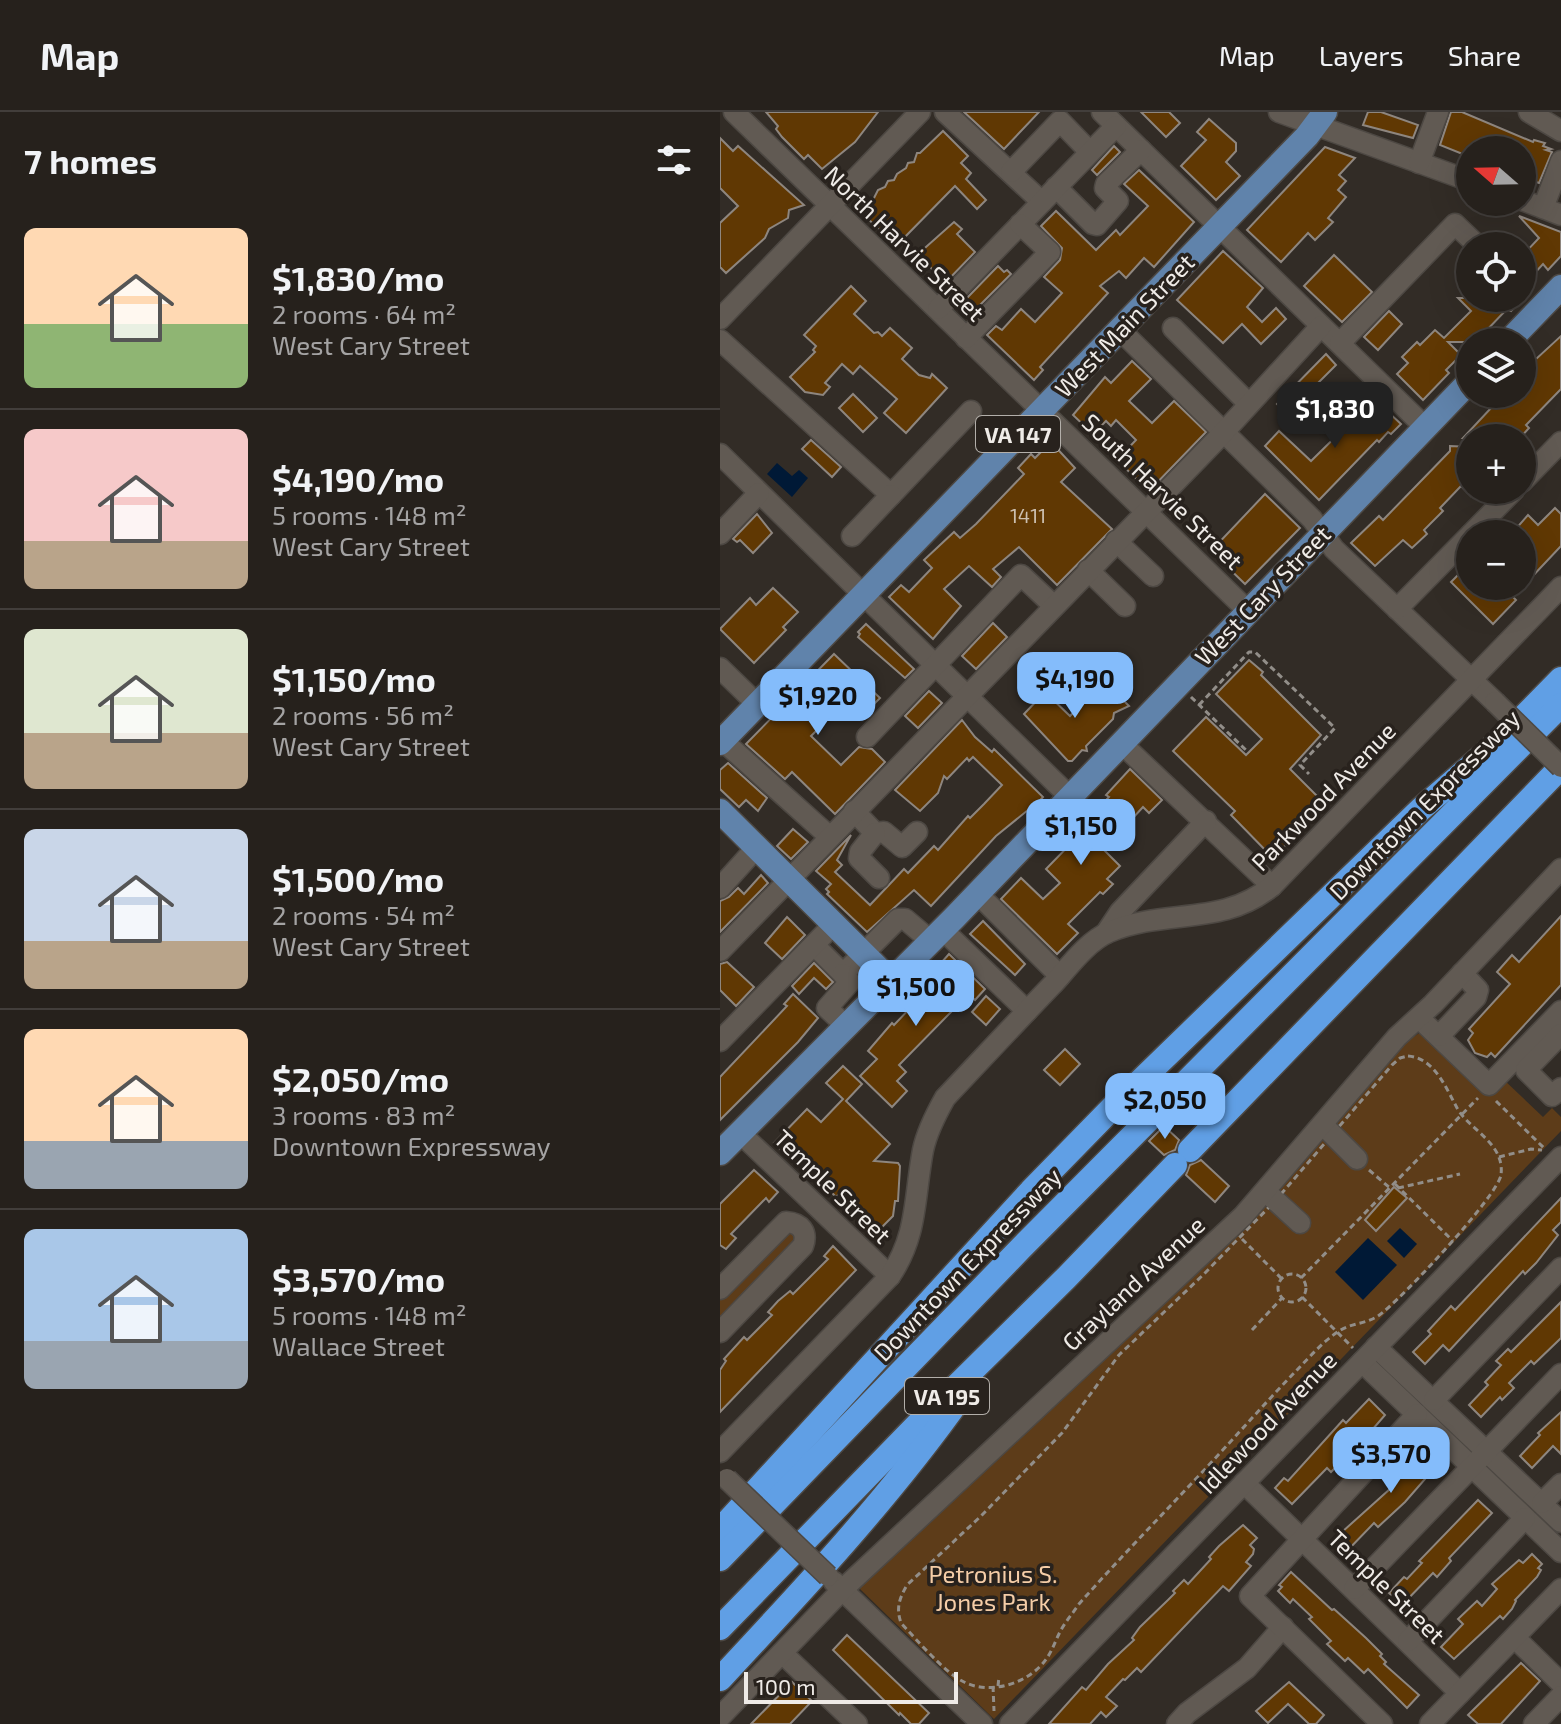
<!DOCTYPE html>
<html lang="en">
<head>
<meta charset="utf-8">
<style>
	:root { --surface:#26211c; --page:#322e29; --text:#f1f3f6; --muted:#a4a3a3; --line:#423e3b; --accent:#84bcfb }
	body { margin:0; font-family:"Exo 2",sans-serif; background:var(--page); color:var(--text); height:100vh; display:flex; flex-direction:column; font-size:30px; white-space:nowrap }
	* { box-sizing:border-box; margin:0 }
	p { font-size:26px; color:var(--muted) }
	.icon { flex:none; width:44px; height:44px; fill:none; stroke:currentColor; stroke-width:2; stroke-linecap:round; stroke-linejoin:round }
	.map { position:relative; flex:1; overflow:hidden }
	.sheet { display:flex; flex-direction:column; background:var(--surface); width:720px }
	.sheet>* { flex:none }
	.needle { width:52px; rotate:290deg }
	.tools { position:absolute; left:736px; top:24px; display:grid; gap:16px }
	.tools a { display:grid; place-items:center; width:80px; height:80px; border-radius:50%; background:var(--surface); box-shadow:0 8px 32px #0002,0 0 0 2px var(--line); font-size:40px }
	.scale { position:absolute; left:24px; bottom:20px; width:214px; box-sizing:border-box; padding-left:8px; border:4px solid #efebe7; border-top:0; font-size:22px; line-height:28px; white-space:nowrap; color:#efebe7; -webkit-text-stroke:6px #28221d; paint-order:stroke }
	.price { position:absolute; translate:-50% -68px; padding:0 18px; border-radius:16px; background:var(--accent); color:#111; font-size:26px; line-height:52px; filter:drop-shadow(0 2px 4px #0008) }
	.price::after { content:''; position:absolute; left:50%; top:48px; width:24px; height:18px; margin-left:-12px; background:inherit; clip-path:polygon(0 0,100% 0,50% 100%) }
	.price.selected { background:#222; color:#fff }
	ul { padding:0; list-style:none }
	li { display:flex; align-items:center; gap:24px; height:200px; padding:0 24px }
	li+li { border-top:2px solid var(--line) }
	li span { display:grid; place-items:center; flex:none; width:224px; height:160px; border-radius:12px; color:#555 }
	li>.icon { margin-inline-start:auto }
	span .icon { width:96px; height:96px; fill:#fffc; stroke-width:1 }
	li b { font-size:34px }
	h2 { display:flex; justify-content:space-between; align-items:center; height:96px; padding:0 24px; font-size:34px }
	header { display:flex; align-items:center; gap:48px; box-sizing:border-box; height:112px; padding:0 40px; background:var(--surface); border-bottom:2px solid var(--line) }
	header strong { font-size:38px }
	nav { display:flex; gap:44px; margin-inline-start:auto; font-size:28px }
	main { display:flex; flex:1; min-height:0 }
	.map>svg:first-child { display:block }
</style>
</head>
<body>
<header>
<strong>Map</strong>
<nav><a>Map</a><a>Layers</a><a>Share</a></nav>
</header>
<main>
<section class="sheet">
<h2>7 homes<svg class="icon" aria-label="filters" viewBox="0 0 24 24"><path d="M4 7h16M4 17h16"/><circle cx="9" cy="7" r="2"/><circle cx="15" cy="17" r="2"/></svg></h2>
<ul>
<li><span style="background:linear-gradient(#ffd9b3 60%,#8fb573 0)"><svg class="icon" aria-label="home" viewBox="0 0 24 24"><path d="M3 11l9-7 9 7M6 9v11h12V9"/></svg></span><div><b>$1,830/mo</b><p>2 rooms · 64 m²</p><p>West Cary Street</p></div></li>
<li><span style="background:linear-gradient(#f6c9c9 70%,#b9a48a 0)"><svg class="icon" aria-label="home" viewBox="0 0 24 24"><path d="M3 11l9-7 9 7M6 9v11h12V9"/></svg></span><div><b>$4,190/mo</b><p>5 rooms · 148 m²</p><p>West Cary Street</p></div></li>
<li><span style="background:linear-gradient(#dfe7d0 65%,#b9a48a 0)"><svg class="icon" aria-label="home" viewBox="0 0 24 24"><path d="M3 11l9-7 9 7M6 9v11h12V9"/></svg></span><div><b>$1,150/mo</b><p>2 rooms · 56 m²</p><p>West Cary Street</p></div></li>
<li><span style="background:linear-gradient(#c9d6e8 70%,#b9a48a 0)"><svg class="icon" aria-label="home" viewBox="0 0 24 24"><path d="M3 11l9-7 9 7M6 9v11h12V9"/></svg></span><div><b>$1,500/mo</b><p>2 rooms · 54 m²</p><p>West Cary Street</p></div></li>
<li><span style="background:linear-gradient(#ffd9b3 70%,#9aa5b1 0)"><svg class="icon" aria-label="home" viewBox="0 0 24 24"><path d="M3 11l9-7 9 7M6 9v11h12V9"/></svg></span><div><b>$2,050/mo</b><p>3 rooms · 83 m²</p><p>Downtown Expressway</p></div></li>
<li><span style="background:linear-gradient(#a9c7e8 70%,#9aa5b1 0)"><svg class="icon" aria-label="home" viewBox="0 0 24 24"><path d="M3 11l9-7 9 7M6 9v11h12V9"/></svg></span><div><b>$3,570/mo</b><p>5 rooms · 148 m²</p><p>Wallace Street</p></div></li>
</ul>
</section>
<div class="map">
<svg width="841" height="1612" viewBox="0 0 841 1612">
	<rect width="100%" height="100%" fill="#322c26"/>
	<g fill="#5d3c19">
		<path d="M701,920L783,967L823,1005L832,996L841,1005V1019L274,1607L140,1477L142,1471L556,1079L687,929Z"/>
		<path d="M70,1118L79,1128L0,1213V1185Z"/>
	</g>
	<g fill="#001936">
		<path d="M57,351L72,364L79,358L88,366L72,385L47,362Z"/>
		<path d="M680,1116L697,1132L684,1146L667,1129Z"/>
		<path d="M648,1126L677,1153L643,1188L615,1160Z"/>
	</g>
	<g fill="#603803" stroke="#8e867f" stroke-width="2">
		<path d="M46,0H158L135,30L102,57L88,43L84,47L62,25L56,17L58,14Z"/>
		<path d="M244,0H319L284,37Z"/>
		<path d="M421,0H449L460,11L446,25Z"/>
		<path d="M648,0H661L698,13L693,26L643,13Z"/>
		<path d="M731,0H742L813,30L814,28L825,31L823,34L831,37L826,38L832,40L819,71L802,65V38H750V45L720,33Z"/>
		<path d="M489,7L516,31V39L506,50L520,64L496,88L461,54L486,28L477,20Z"/>
		<path d="M223,19L248,44L241,51L251,61L246,67L266,88L257,97L235,74L177,133L138,98L150,94L158,78L165,75L168,69L174,68L177,62L186,56L188,51L194,50L197,41H200Z"/>
		<path d="M0,26L13,39L18,34L84,93L69,98L68,106L49,117L45,126L6,161L0,155V111L18,94L0,76Z"/>
		<path d="M394,34L400,40L377,63L372,58Z"/>
		<path d="M605,35L635,46L619,63L626,69L618,78L626,85L608,106L613,110L595,128L588,121L561,150L527,118Z"/>
		<path d="M419,58L474,110L434,155L424,146L406,166L399,159L380,174L388,181L320,255L323,258L314,268L267,223L276,214L282,218L301,197L315,210L342,181L324,165L340,148L342,136L321,114L336,99L376,138L396,118L400,123L428,94L404,72Z"/>
		<path d="M799,104L841,120V144L828,158L823,152L802,175V144L819,126Z"/>
		<path d="M234,110L242,117L237,122L255,140L226,170L197,143Z"/>
		<path d="M503,139L543,176L527,195L542,210L556,196L566,207L541,232L522,212L503,231L457,188Z"/>
		<path d="M614,143L652,180L622,210L584,174Z"/>
		<path d="M278,154L284,160L287,158L291,162L254,199L253,194L246,187Z"/>
		<path d="M131,174L146,189L134,202L154,221L158,220L162,224L170,216L192,236L182,247L199,263L210,266L212,262L227,276L186,321L164,301L177,287L140,254L133,262L122,252L105,271L110,275L103,283L85,280L70,265L95,240L93,238L96,234L84,223Z"/>
		<path d="M738,186H804L791,199L787,197L764,221L767,224L761,230H728L741,243L726,258L729,261L703,288L677,262L688,251L682,245L697,230L700,233L715,218L724,226L751,199Z"/>
		<path d="M669,199L682,212L658,238L644,225Z"/>
		<path d="M841,224V277L806,313L809,316L800,326H743L772,295L770,294L781,282H802V260Z"/>
		<path d="M606,242L616,253L567,302L557,292Z"/>
		<path d="M412,249L431,267L409,289L432,311L454,289L486,320L429,379L397,348L416,328L396,308L391,314L386,309L373,322L353,303L385,265L391,271Z"/>
		<path d="M133,282L157,306L143,320L119,296Z"/>
		<path d="M654,287L681,312L671,322L668,320L659,330L657,328L599,388L545,334L559,319L591,349Z"/>
		<path d="M91,328L121,355L112,365L82,337Z"/>
		<path d="M331,330L355,356L341,370L392,417L337,473L299,435L273,457L281,465L272,475L249,454L224,477L241,494L213,527L169,485L181,473L189,480L212,456L204,448L234,420L240,426L256,412L304,362L298,356L311,342L315,346Z"/>
		<path d="M730,334L750,335V383L741,374L720,396L723,399L704,418L707,422L692,436L683,428L655,454L631,431L659,404L663,408L698,372L730,339Z"/>
		<path d="M545,382L580,416L525,472L491,439Z"/>
		<path d="M835,396L841,402V434L793,485L796,488L773,512L731,470L750,451V474H802V422L794,419L808,403L818,413Z"/>
		<path d="M37,402L52,421L33,441L20,428L17,430L13,427Z"/>
		<path d="M53,476L78,500L63,515L66,518L34,551L0,517L30,486L36,493Z"/>
		<path d="M273,511L287,525L256,557L242,544Z"/>
		<path d="M146,512L194,557L185,566L138,525L140,522L138,520Z"/>
		<path d="M114,542L160,586L150,596L130,577L106,603L109,606L91,624L121,653L139,635L152,637L165,650L115,702L72,660L65,667L26,632Z"/>
		<path d="M529,548L543,560L541,563L601,623L570,657L605,692L553,746L511,703L515,699L453,639L486,605L526,643L542,627L496,582Z"/>
		<path d="M384,569L409,594L394,601L393,607L366,634L367,639L362,638L352,649H348L304,602L325,580L350,604Z"/>
		<path d="M209,579L222,591L198,616L185,604Z"/>
		<path d="M242,608L255,625L272,640L274,637L323,685L310,700L308,698L276,724L211,794L194,778L147,820L107,782L109,780L106,777L111,772L96,759L131,723L117,748L122,753L115,760L150,793L184,757L188,761L214,734L218,738L248,704L250,706L264,692L282,673L253,645L249,649L247,646L227,667L224,664L218,681L200,699L175,678Z"/>
		<path d="M8,651L47,686L38,699L26,688L19,695L0,677V658Z"/>
		<path d="M410,657L442,688L429,701L423,695L412,707L407,702L390,720L395,725L383,737L400,754L387,767L393,772L383,782L380,780L348,812L358,821L337,842L281,787L301,766L323,787L340,771L326,757L367,715L364,712L389,685L386,683Z"/>
		<path d="M73,717L88,730L71,747L57,734Z"/>
		<path d="M41,763L48,771L0,820V789L9,785L18,776L24,782Z"/>
		<path d="M841,804V873L775,945L771,941L767,945L755,941L748,928L753,921L749,917L790,872L777,860L792,843L799,850Z"/>
		<path d="M67,805L85,823L62,847L45,831Z"/>
		<path d="M263,809L305,852L295,863L250,822Z"/>
		<path d="M229,842L265,877L255,888L241,875L224,892L232,899L179,953L186,960L177,969L187,979L172,995L140,964L157,947L148,939L172,911L174,913L194,892L192,891L210,872L206,868Z"/>
		<path d="M7,850L34,875L16,894L0,878V852Z"/>
		<path d="M94,851L113,870L106,877L94,866L79,882L72,874Z"/>
		<path d="M73,882L98,906L78,930L0,1008V965L67,894L64,892Z"/>
		<path d="M266,884L280,897L266,913L252,900Z"/>
		<path d="M345,937L360,952L340,973L324,958Z"/>
		<path d="M123,954L142,972L126,989L170,1032L154,1049L178,1051L180,1054L178,1089H175L173,1104L158,1119L120,1081L116,1085L83,1051L79,1056L54,1031L87,997L101,1010L123,987L106,971Z"/>
		<path d="M444,1014L459,1028L455,1038L444,1043L429,1029Z"/>
		<path d="M481,1048L509,1074L495,1090L466,1063L470,1053Z"/>
		<path d="M34,1058L58,1080L49,1090L46,1086L11,1122L16,1126L6,1137L0,1133V1092Z"/>
		<path d="M674,1075L687,1086L656,1119L645,1108Z"/>
		<path d="M841,1086V1110L833,1118L838,1123L816,1151L805,1162L803,1159L729,1239L723,1233L705,1252L693,1240L711,1222L708,1219L731,1194L735,1198Z"/>
		<path d="M113,1134L136,1158L0,1300V1258L6,1249L4,1247L24,1225L27,1228L52,1203L48,1200L58,1189L70,1179L73,1182L108,1147L104,1144Z"/>
		<path d="M841,1190V1226L814,1252L811,1249L789,1271L794,1276L782,1288L780,1285L761,1305L749,1293L768,1273L765,1270L781,1253L776,1249L788,1237L791,1240Z"/>
		<path d="M649,1287L665,1303L621,1354L619,1352L611,1360L607,1356L572,1392L555,1376L564,1366L568,1369L623,1308L626,1311Z"/>
		<path d="M841,1300V1342L833,1334L812,1356L800,1344L820,1323L818,1321Z"/>
		<path d="M702,1335L719,1351L685,1390L658,1415L654,1411L625,1441L612,1429L671,1376L667,1373L680,1360L670,1350L682,1337L692,1346Z"/>
		<path d="M758,1388L772,1401L729,1446L731,1449L717,1465L713,1461L682,1493L669,1481L684,1465L687,1467L702,1451L699,1449Z"/>
		<path d="M523,1413L537,1426L530,1433L534,1437L533,1442L526,1450L531,1454L509,1479L503,1474L421,1560L417,1556L405,1568L403,1567L386,1585L397,1594L386,1605L381,1600L370,1612H329L362,1575L366,1578L388,1552L414,1528L412,1526L420,1515L448,1488L455,1481L453,1479L464,1468L468,1472L491,1447L489,1445L499,1434Z"/>
		<path d="M812,1442L822,1452L818,1456L821,1458L817,1465L795,1488L796,1489L792,1497L783,1507L780,1504L734,1547L721,1535L743,1512L738,1507L757,1489L762,1494L777,1477L772,1472L799,1448L803,1451Z"/>
		<path d="M571,1460L612,1498L614,1497L646,1526L662,1542L660,1544L666,1550L664,1552L699,1583L687,1596L648,1557L644,1561L628,1546L625,1549L607,1532L611,1529L589,1507L592,1505L573,1487L570,1491L558,1479L562,1475L559,1473Z"/>
		<path d="M127,1523L209,1601L199,1612H191L180,1601L179,1603L113,1538Z"/>
		<path d="M801,1551L820,1569L781,1612H758L748,1603Z"/>
		<path d="M72,1570L92,1589L70,1612H31Z"/>
		<path d="M569,1570L604,1603L596,1612H589L568,1592L548,1611L536,1599Z"/>
	</g>
	<g fill="none" stroke-linecap="round" stroke-linejoin="round">
		<g stroke="#4d4843" stroke-width="23">
			<g id="minor">
				<path d="M14,0L527,498"/>
				<path d="M225,0L322,90"/>
				<path d="M382,0L705,315"/>
				<path d="M559,0L750,69"/>
				<path d="M809,0L841,19"/>
				<path d="M699,51L718,0"/>
				<path d="M291,60L340,9L370,40"/>
				<path d="M336,75L373,112L377,113L398,89L385,76L386,72L421,38"/>
				<path d="M802,88L841,103"/>
				<path d="M823,96L841,49"/>
				<path d="M218,197L396,14"/>
				<path d="M0,207L200,0"/>
				<path d="M453,216L529,292"/>
				<path d="M400,218L592,407L614,437L775,590"/>
				<path d="M246,226L330,140L300,112"/>
				<path d="M0,228L171,383L251,299"/>
				<path d="M620,231L735,112L758,134"/>
				<path d="M0,342L349,684"/>
				<path d="M802,370L841,330"/>
				<path d="M0,422L39,381"/>
				<path d="M751,422L794,378"/>
				<path d="M132,424L171,383"/>
				<path d="M396,429L433,464"/>
				<path d="M368,458L405,494"/>
				<path d="M677,497L750,423"/>
				<path d="M0,556L37,592"/>
				<path d="M147,625L301,463L333,493"/>
				<path d="M2,628L110,725"/>
				<path d="M401,631L552,774"/>
				<path d="M134,699L155,721L164,720L182,735L197,720"/>
				<path d="M155,721L140,740L139,746L159,766"/>
				<path d="M0,776L37,735"/>
				<path d="M257,781L340,864"/>
				<path d="M223,818L307,899"/>
				<path d="M386,821L400,800L486,709"/>
				<path d="M94,833L123,862L178,807H185L211,829"/>
				<path d="M0,839L504,320L601,214"/>
				<path d="M123,862L130,870L107,896L126,914"/>
				<path d="M699,906L769,973L841,899"/>
				<path d="M841,922L806,958L832,984L841,976"/>
				<path d="M719,924L756,885L758,878L742,861"/>
				<path d="M0,929L114,812"/>
				<path d="M603,1013L637,1047"/>
				<path d="M20,1021L170,1164"/>
				<path d="M545,1079L580,1111"/>
				<path d="M0,1177L66,1110C81,1111 88,1120 83,1134L0,1220"/>
				<path d="M656,1235L841,1410"/>
				<path d="M642,1250L841,1440"/>
				<path d="M714,1288L841,1156"/>
				<path d="M0,1340L170,1164C198,1123 194,1085 203,1038C207,1019 216,1002 225,986C262,947 298,908 335,870C350,853 368,829 389,820C446,796 502,815 552,774L841,475"/>
				<path d="M524,1371L740,1581"/>
				<path d="M822,1391L841,1372"/>
				<path d="M114,1470L262,1612"/>
				<path d="M634,1477L841,1262"/>
				<path d="M795,1526L841,1571"/>
				<path d="M688,1529L805,1406"/>
				<path d="M62,1541L137,1612"/>
				<path d="M0,1605L122,1478L523,1104L677,925L713,892L841,757"/>
				<path d="M290,1612L841,1045"/>
				<path d="M457,1612L467,1601L527,1556L563,1515"/>
				<path d="M662,1612L530,1484L697,1302"/>
				<path d="M710,1612L841,1477"/>
				<path d="M814,1612L841,1584"/>
			</g>
		</g>
		<g stroke="#4d4843" stroke-width="27">
			<g id="major">
				<path d="M788,230L841,175"/>
				<path d="M0,631L587,24L605,0"/>
				<path d="M0,699L171,869"/>
				<path d="M0,1041L235,805L750,269"/>
			</g>
		</g>
		<g stroke="#4d4843" stroke-width="27">
			<g id="highway">
				<path d="M410,979L701,697L780,629L841,567"/>
				<path d="M470,1038L841,655"/>
				<path d="M0,1418L311,1079L395,993"/>
				<path d="M0,1447L301,1136L841,593"/>
				<path d="M0,1516L197,1313L346,1166L455,1053"/>
				<path d="M0,1567C84,1477 169,1386 240,1286"/>
			</g>
		</g>
		<g stroke="#928e89" stroke-width="3" stroke-dasharray="6 4" stroke-linecap="butt">
			<path d="M471,585L529,641"/>
			<path d="M479,593L529,540H535L615,616L580,653L589,662"/>
			<path d="M688,944C714,946 725,974 736,994C748,1018 785,1030 781,1063C777,1085 680,1189 658,1204C646,1212 631,1211 619,1219C602,1230 588,1247 574,1261C549,1287 525,1314 500,1341C453,1392 404,1441 359,1492C353,1501 346,1509 341,1518C336,1527 333,1537 327,1546C311,1570 272,1584 244,1570C226,1562 195,1526 181,1511C176,1496 179,1487 187,1473L261,1404L342,1321L399,1243L484,1162L556,1088L672,953L680,946Z"/>
			<path d="M776,989L825,1037"/>
			<path d="M779,1045L811,1037L822,1038"/>
			<path d="M649,1058L670,1076"/>
			<path d="M675,1072L733,1129"/>
			<path d="M678,1076L740,1062"/>
			<path d="M522,1127L562,1167"/>
			<circle cx="572" cy="1176" r="14"/>
			<path d="M581,1166L758,986"/>
			<path d="M582,1185L633,1236"/>
			<path d="M532,1218L562,1186"/>
			<path d="M273,1574L274,1599"/>
			<path d="M278,1574L279,1565"/>
		</g>
		<use href="#minor" stroke="#615a53" stroke-width="20"/>
		<use href="#major" stroke="#6083ab" stroke-width="24"/>
		<use href="#highway" stroke="#609fe5" stroke-width="24"/>
		<g stroke="#4d4843" stroke-width="23" stroke-linecap="butt">
			<g id="minor-bridge">
				<path d="M775,590L841,655"/>
				<path d="M7,1367L108,1464"/>
			</g>
		</g>
		<use href="#minor-bridge" stroke="#615a53" stroke-width="20"/>
	</g>
	<g text-anchor="middle" dominant-baseline="central" stroke-width="7" stroke-linejoin="round" paint-order="stroke">
		<g font-size="20" fill="#cbbeae">
			<text x="308" y="403">1411</text>
		</g>
		<g fill="#28221d" stroke="#b3afaa" stroke-width="2">
			<rect x="256" y="304" width="84" height="36" rx="6"/>
			<rect x="185" y="1266" width="84" height="36" rx="6"/>
		</g>
		<g font-size="22" font-weight="bold" fill="#efebe7">
			<text x="298" y="322">VA 147</text>
			<text x="227" y="1284">VA 195</text>
		</g>
		<g font-size="24" fill="#efebe7" stroke="#28221d">
			<text transform="translate(185 131) rotate(44)">North Harvie Street</text>
			<text transform="translate(404 213) rotate(-46)">West Main Street</text>
			<text transform="translate(443 379) rotate(44)">South Harvie Street</text>
			<text transform="translate(542 483) rotate(-46)">West Cary Street</text>
			<text transform="translate(603 684) rotate(-46)">Parkwood Avenue</text>
			<text transform="translate(704 692) rotate(-45)">Downtown Expressway</text>
			<text transform="translate(113 1074) rotate(44)">Temple Street</text>
			<text transform="translate(247 1152) rotate(-46)">Downtown Expressway</text>
			<text transform="translate(413 1171) rotate(-43)">Grayland Avenue</text>
			<text transform="translate(547 1310) rotate(-46)">Idlewood Avenue</text>
			<text transform="translate(667 1474) rotate(44)">Temple Street</text>
		</g>
		<g font-size="24" fill="#f5cda7" stroke="#28221d">
			<text x="273" y="1461">Petronius S.<tspan x="273" dy="28">Jones Park</tspan></text>
		</g>
	</g>
</svg>
<div class="tools">
<a><svg class="needle" viewBox="-14 -14 28 28"><path d="M0-13l5 13h-10z" fill="#e53935"/><path d="M0 13l5-13h-10z" fill="#a4a3a3"/></svg></a>
<a><svg class="icon" aria-label="locate" viewBox="0 0 24 24"><circle cx="12" cy="12" r="6"/><path d="M12 2v4M12 18v4M2 12h4M18 12h4"/></svg></a>
<a><svg class="icon" aria-label="layers" viewBox="0 0 24 24"><path d="M12 4l9 5-9 5-9-5zM3 14l9 5 9-5"/></svg></a>
<a>+</a>
<a>−</a>
</div>
<div class="scale">100 m</div>
<b class="price selected" style="left:615px;top:338px">$1,830</b>
<b class="price" style="left:355px;top:608px">$4,190</b>
<b class="price" style="left:98px;top:625px">$1,920</b>
<b class="price" style="left:361px;top:755px">$1,150</b>
<b class="price" style="left:196px;top:916px">$1,500</b>
<b class="price" style="left:445px;top:1029px">$2,050</b>
<b class="price" style="left:671px;top:1383px">$3,570</b>
</div>
</main>
</body>
</html>
